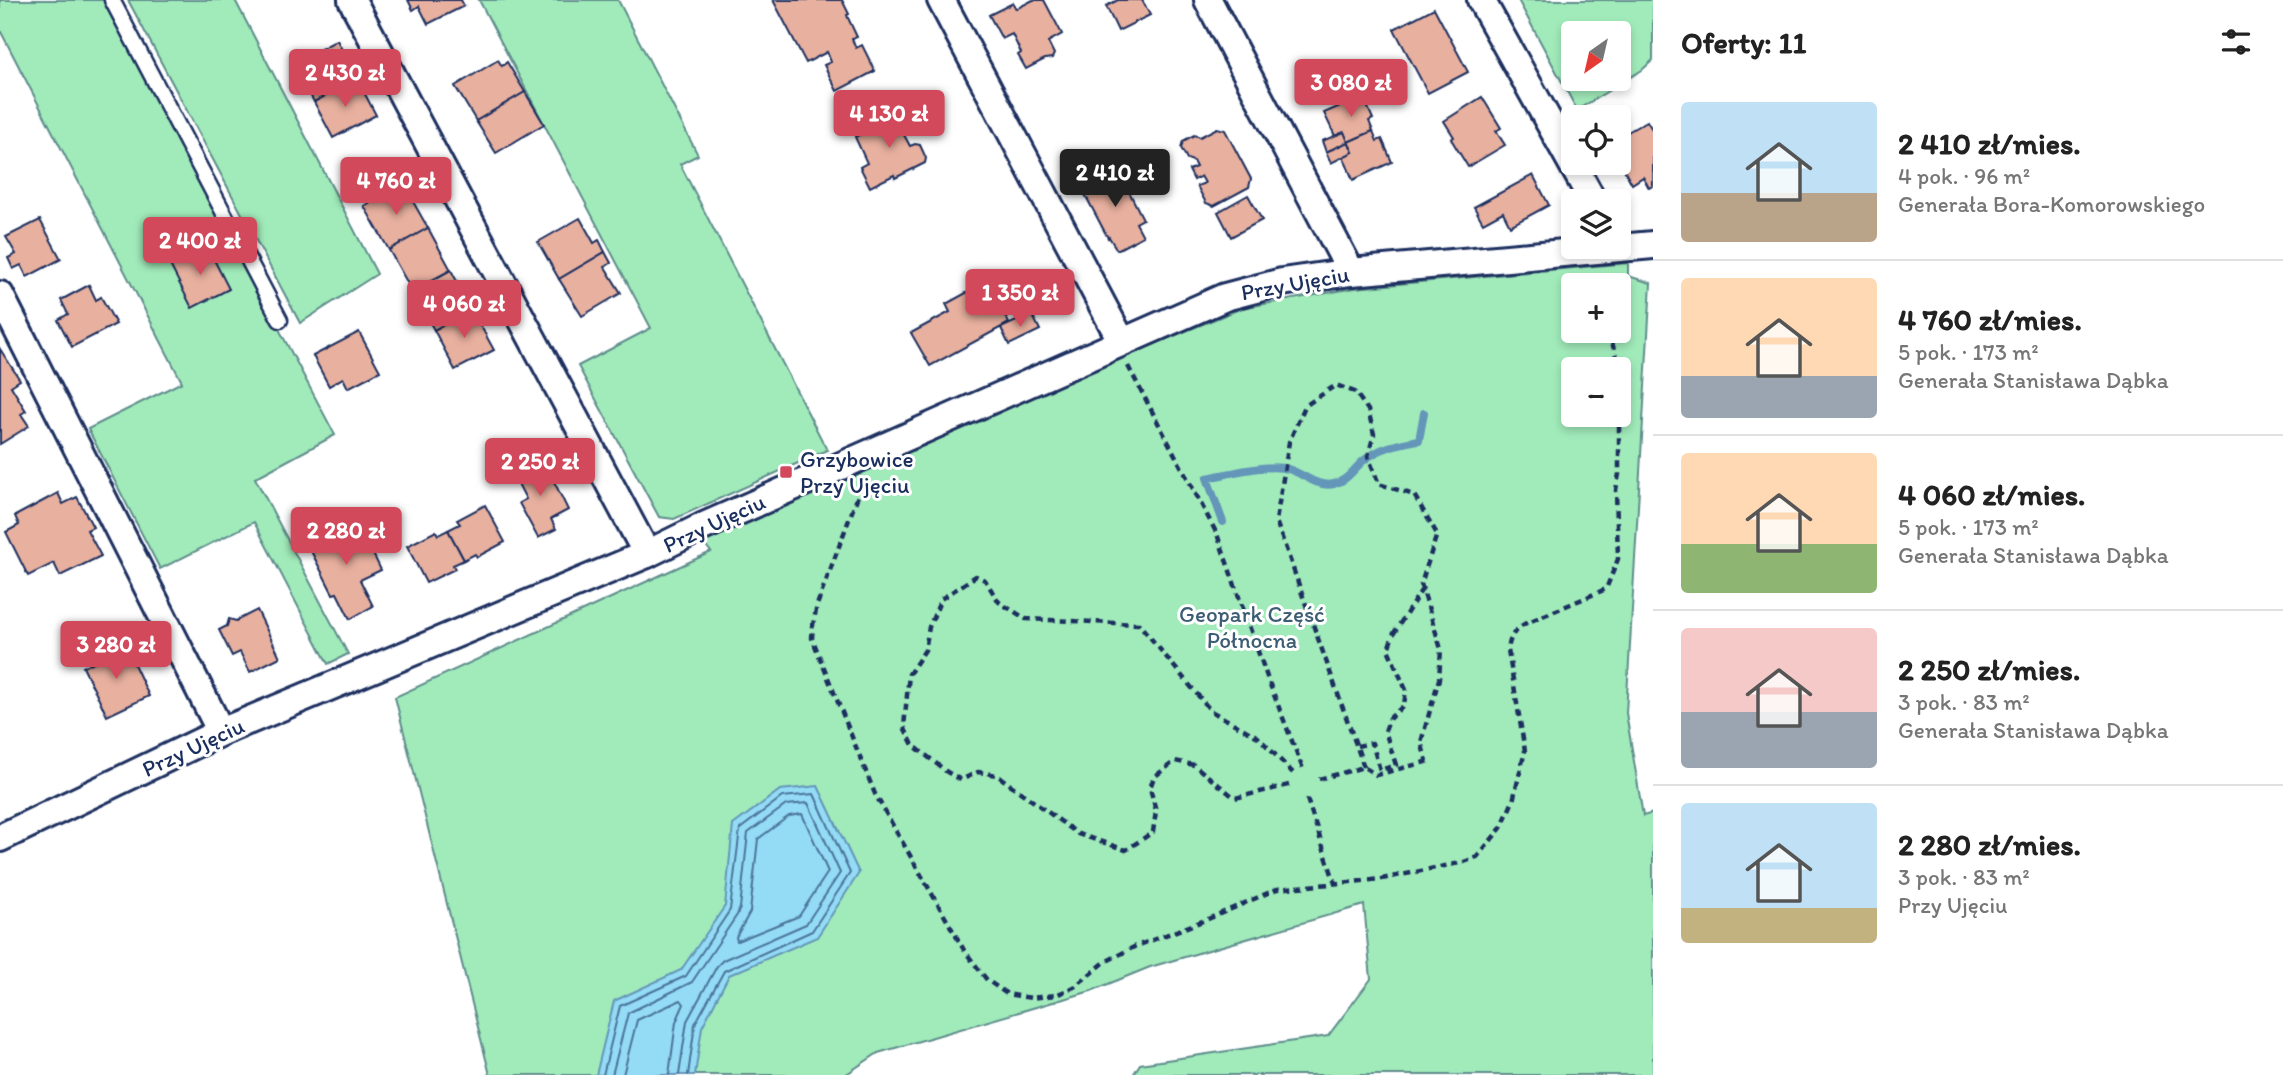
<!DOCTYPE html>
<html lang="pl">
<head>
<meta charset="utf-8">
<style>
	:root { --surface:#fff; --page:#f6f6f6; --text:#222; --muted:#767676; --line:#e0e0e0; --accent:#d1495b }
	body { margin:0; font-family:Itim,sans-serif; background:var(--page); color:var(--text); height:100vh; display:flex; flex-direction:column; font-size:26px; white-space:nowrap }
	* { box-sizing:border-box; margin:0 }
	p { font-size:23px; color:var(--muted) }
	.icon { flex:none; width:38px; height:38px; fill:none; stroke:currentColor; stroke-width:2; stroke-linecap:round; stroke-linejoin:round }
	.map { position:relative; flex:1; overflow:hidden }
	.sheet { display:flex; flex-direction:column; background:var(--surface); width:630px }
	.sheet>* { flex:none }
	.needle { width:46px; rotate:214deg }
	.fabs { position:absolute; left:1561px; top:21px; display:grid; gap:14px }
	.fabs a { display:grid; place-items:center; width:70px; height:70px; border-radius:7px; background:var(--surface); box-shadow:0 4px 10px #0003; font-size:35px }
	.price { position:absolute; translate:-50% -60px; padding:0 16px; border-radius:7px; background:var(--accent); color:#fff; font-size:23px; line-height:46px; filter:drop-shadow(0 2px 4px #0008) }
	.price::after { content:''; position:absolute; left:50%; top:42px; width:21px; height:16px; margin-left:-10px; background:inherit; clip-path:polygon(0 0,100% 0,50% 100%) }
	.price.selected { background:#222; color:#fff }
	ul { padding:0; list-style:none }
	li { display:flex; align-items:center; gap:21px; height:175px; padding:0 28px }
	li+li { border-top:2px solid var(--line) }
	li span { display:grid; place-items:center; flex:none; width:196px; height:140px; border-radius:7px; color:#555 }
	li>.icon { margin-inline-start:auto }
	span .icon { width:84px; height:84px; fill:#fffc; stroke-width:1 }
	li b { font-size:30px }
	h2 { display:flex; justify-content:space-between; align-items:center; height:84px; padding:0 28px; font-size:30px }
	main { display:flex; flex:1; min-height:0 }
	.map>svg:first-child { display:block }
</style>
</head>
<body>
<main>
<div class="map">
<svg width="1653" height="1075" viewBox="0 0 1653 1075">
	<rect width="100%" height="100%" fill="#fff"/>
	<filter id="ink" filterUnits="userSpaceOnUse"><feTurbulence type="fractalNoise" baseFrequency=".0143" numOctaves="2"/><feDisplacementMap in="SourceGraphic" scale="14" xChannelSelector="R" yChannelSelector="G"/><feConvolveMatrix kernelMatrix="1 2 1 2 8 2 1 2 1" color-interpolation-filters="sRGB"/></filter>
	<g filter="url(#ink)">
		<g fill="#a1ebba" stroke="#5e8d8c" stroke-width="2" fill-rule="evenodd">
			<path d="M0,0H105L335,435L255,478L348,654L328,664L254,522L160,569L88,429L182,382L0,30Z"/>
			<path d="M128,0H235L377,274L300,323Z"/>
			<path d="M479,0H618L698,155L680,164L827,450L674,519L659,517L578,366L651,328Z"/>
			<path d="M1518,0H1653V60L1642,70L1577,110ZM1619,33V79H1573V33Z"/>
			<path d="M1628,263V276L1651,283L1626,713L1643,816L1653,813V1075H1133L1140,1064L1328,1036L1371,979L1364,905L1150,967L1091,991L878,1053L845,1075H490L395,697L711,552L695,532L1242,308L1355,288ZM1573,285H1619V331H1573ZM1573,369H1619V415H1573Z"/>
		</g>
		<path fill="#94dbf5" stroke="#6496b9" stroke-width="2" d="M818,786L859,873L817,937L729,975L702,1027L695,1075H596L614,1001L681,970L725,906L733,825L780,790Z"/>
		<g fill="none" stroke-linecap="round" stroke-linejoin="round">
			<g stroke="#4b749a" stroke-width="2">
				<path d="M802,814L828,872L799,916L737,941L736,937L750,912L758,839L789,816Z"/>
				<path d="M603,1075L620,1006L686,976L730,910L740,829L782,797L814,794L850,873L812,931L724,971L695,1024L688,1075"/>
				<path d="M612,1075L628,1013L692,982L737,915L740,908L748,833L786,805L808,803L840,873L806,924L723,960L717,966L687,1021L679,1075"/>
				<path d="M623,1075L637,1020L681,1000L684,1004L676,1022L669,1075"/>
			</g>
			<path stroke="#6496b9" stroke-width="8" d="M1223,522L1207,478C1229,474 1267,463 1288,469C1303,473 1317,488 1334,484C1348,480 1353,470 1363,461C1380,447 1398,444 1419,440L1424,413"/>
		</g>
		<g fill="#e8b09f" stroke="#1b2f5e" stroke-width="2">
			<path d="M408,0H461L464,6L428,24L419,6L413,10Z"/>
			<path d="M773,0H842L849,14L847,15L848,18L857,37L852,39L856,48L862,45L875,71L837,91L824,65L831,62L827,52L806,63Z"/>
			<path d="M1033,0H1044L1062,34L1048,42L1054,54L1052,58L1045,59L1026,69L1018,55L1021,53L1012,34L1002,39L989,15L1013,3L1016,9Z"/>
			<path d="M1118,0H1142L1150,15L1118,31L1106,6Z"/>
			<path d="M1434,8L1468,72L1428,93L1394,29Z"/>
			<path d="M337,40L357,79L314,102L293,64Z"/>
			<path d="M498,60L502,66L507,62L525,92L476,121L455,86Z"/>
			<path d="M357,79L376,115L333,138L314,102Z"/>
			<path d="M525,92L544,124L496,153L476,121Z"/>
			<path d="M1363,96L1373,119L1369,121L1373,131L1348,142L1344,132L1335,136L1324,113Z"/>
			<path d="M1482,97L1501,128L1496,131L1505,145L1468,167L1451,139L1454,137L1444,121Z"/>
			<path d="M898,111L904,113L910,125L908,131L903,133L910,146L915,144L920,145L926,158L925,163L895,178L894,175L870,187L860,167L867,163L855,137L870,129L869,126Z"/>
			<path d="M1647,121L1653,131V186L1649,188L1643,177L1632,184L1619,160V137Z"/>
			<path d="M1217,128L1225,130L1251,179L1249,187L1214,206L1206,203L1197,186L1205,183L1201,176L1194,180L1189,170L1196,167L1193,161L1187,159L1181,148L1183,141L1194,135L1200,137Z"/>
			<path d="M1373,131L1377,141L1382,139L1392,162L1353,180L1343,156L1353,152L1348,142Z"/>
			<path d="M1344,132L1348,142L1326,152L1322,141Z"/>
			<path d="M1348,142L1353,152L1331,163L1326,152Z"/>
			<path d="M1118,170L1143,219L1136,223L1143,236L1117,250L1109,237L1108,238L1082,189L1094,183L1095,178L1101,175L1106,177Z"/>
			<path d="M1533,175L1549,205L1510,226L1503,212L1483,223L1474,207Z"/>
			<path d="M403,184L428,228L389,250L364,206Z"/>
			<path d="M1248,195L1262,220L1231,237L1218,212Z"/>
			<path d="M580,218L594,243L599,240L605,252L559,279L538,242Z"/>
			<path d="M40,220L61,259L27,277L21,265L13,269L8,258L16,254L6,237Z"/>
			<path d="M428,228L451,270L412,291L389,250Z"/>
			<path d="M207,246L229,289L192,308L170,265Z"/>
			<path d="M605,252L611,263L605,267L621,293L582,316L559,279Z"/>
			<path d="M451,270L472,310L434,330L412,291Z"/>
			<path d="M986,282L1009,323L930,366L911,333L950,312L946,304Z"/>
			<path d="M89,285L96,300L101,297L116,324L72,347L58,320L68,314L61,300Z"/>
			<path d="M472,310L494,350L455,370L434,330Z"/>
			<path d="M1032,314L1040,330L1009,345L1001,328Z"/>
			<path d="M359,332L380,371L348,388L343,378L329,386L313,356Z"/>
			<path d="M0,349L20,380L11,386L26,411L21,414L29,426L0,444Z"/>
			<path d="M543,459L568,510L551,519L556,529L538,538L519,503L526,499L513,474Z"/>
			<path d="M58,493L63,504L77,497L93,527L87,530L101,556L60,576L54,563L28,576L6,532L19,525L15,516Z"/>
			<path d="M485,505L505,542L477,557L475,554L464,560L448,530L460,524L457,520Z"/>
			<path d="M332,526L341,542L361,531L366,542L372,543L376,550L374,556L381,570L360,580L373,606L350,619L337,593L333,594L311,551L314,549L308,538Z"/>
			<path d="M448,530L464,560L453,565L455,569L426,583L407,546L436,531L438,535Z"/>
			<path d="M257,610L280,657L250,672L240,652L232,656L219,630L227,626L229,619L236,621Z"/>
			<path d="M126,647L149,696L107,716L83,667Z"/>
		</g>
		<g fill="none" stroke-linecap="round" stroke-linejoin="round">
			<g stroke="#1b2f5e" stroke-width="19">
				<path id="lane" d="M112,0L280,320"/>
			</g>
			<g stroke="#1b2f5e" stroke-width="32">
				<g id="street">
					<path d="M352,0L647,554"/>
					<path d="M941,0L1122,342"/>
					<path d="M1208,0L1351,272"/>
					<path d="M1481,0L1593,201"/>
					<path d="M0,295L221,732"/>
					<path d="M0,838L221,732L647,554L702,527L1225,297L1282,282L1351,272L1653,245"/>
				</g>
			</g>
			<g stroke="#1b2f5e" stroke-width="4.5" stroke-dasharray="7 5" stroke-linecap="butt">
				<path d="M1128,366L1217,534L1267,677L1303,769"/>
				<path d="M862,485L817,605L813,625L812,638L875,794L964,950L987,980L1007,994L1031,998L1056,995L1074,987L1105,962L1134,947L1208,919L1277,889L1382,879L1464,862L1477,857L1501,828L1513,801L1525,751L1508,650C1510,636 1514,630 1526,623L1606,589L1618,559L1616,490L1619,474V368L1609,331"/>
				<path d="M1357,746L1372,743L1380,770L1396,765L1385,731L1390,718L1404,705L1406,690L1388,649L1394,633L1422,589"/>
				<path d="M1364,767L1276,521L1289,442L1305,406L1336,385L1355,392L1368,410L1374,434L1368,456L1379,484L1414,495L1437,534L1421,584L1441,649L1439,679L1421,742L1427,762"/>
				<path d="M1319,779L1364,767L1376,775L1433,760"/>
				<path d="M1289,785L1235,798L1194,765L1175,761L1154,777L1150,788L1156,811L1153,832L1126,850L1078,834L997,775L978,772L961,780L947,772L913,745L904,727L909,674L925,650L929,627L941,599L976,576L985,580L999,602L1026,619L1139,624L1211,711L1258,737L1293,773"/>
				<path d="M1307,799L1335,883"/>
			</g>
			<use href="#lane" stroke="#fff" stroke-width="14"/>
			<use href="#street" stroke="#fff" stroke-width="26"/>
		</g>
	</g>
	<rect fill="#d1495b" stroke="#fff" stroke-width="2.5" x="779" y="465" width="14" height="14" rx="3.5"/>
	<g text-anchor="middle" dominant-baseline="central" stroke-width="6" stroke-linejoin="round" paint-order="stroke">
		<g font-size="23" fill="#1b2f5e" stroke="#fff">
			<text transform="translate(1295 283) rotate(-10)">Przy Ujęciu</text>
			<text transform="translate(714 523) rotate(-25)">Przy Ujęciu</text>
			<text transform="translate(193 747) rotate(-25)">Przy Ujęciu</text>
		</g>
		<g font-size="23" fill="#1b2f5e" stroke="#fff" text-anchor="start">
			<text x="800" y="459">Grzybowice<tspan x="800" dy="26">Przy Ujęciu</tspan></text>
		</g>
		<g font-size="23" fill="#3c5e75" stroke="#fff">
			<text x="1252" y="614">Geopark Część<tspan x="1252" dy="26">Północna</tspan></text>
		</g>
	</g>
</svg>
<div class="fabs">
<a><svg class="needle" viewBox="-14 -14 28 28"><path d="M0-13l5 13h-10z" fill="#e53935"/><path d="M0 13l5-13h-10z" fill="#767676"/></svg></a>
<a><svg class="icon" aria-label="locate" viewBox="0 0 24 24"><circle cx="12" cy="12" r="6"/><path d="M12 2v4M12 18v4M2 12h4M18 12h4"/></svg></a>
<a><svg class="icon" aria-label="layers" viewBox="0 0 24 24"><path d="M12 4l9 5-9 5-9-5zM3 14l9 5 9-5"/></svg></a>
<a>+</a>
<a>−</a>
</div>
<b class="price" style="left:345px;top:109px">2 430 zł</b>
<b class="price" style="left:1351px;top:119px">3 080 zł</b>
<b class="price" style="left:889px;top:150px">4 130 zł</b>
<b class="price selected" style="left:1115px;top:209px">2 410 zł</b>
<b class="price" style="left:396px;top:217px">4 760 zł</b>
<b class="price" style="left:200px;top:277px">2 400 zł</b>
<b class="price" style="left:1020px;top:329px">1 350 zł</b>
<b class="price" style="left:464px;top:340px">4 060 zł</b>
<b class="price" style="left:540px;top:498px">2 250 zł</b>
<b class="price" style="left:346px;top:567px">2 280 zł</b>
<b class="price" style="left:116px;top:681px">3 280 zł</b>
</div>
<section class="sheet">
<h2>Oferty: 11<svg class="icon" aria-label="filters" viewBox="0 0 24 24"><path d="M4 7h16M4 17h16"/><circle cx="9" cy="7" r="2"/><circle cx="15" cy="17" r="2"/></svg></h2>
<ul>
<li><span style="background:linear-gradient(#bfe0f5 65%,#b9a48a 0)"><svg class="icon" aria-label="home" viewBox="0 0 24 24"><path d="M3 11l9-7 9 7M6 9v11h12V9"/></svg></span><div><b>2 410 zł/mies.</b><p>4 pok. · 96 m²</p><p>Generała Bora-Komorowskiego</p></div></li>
<li><span style="background:linear-gradient(#ffd9b3 70%,#9aa5b1 0)"><svg class="icon" aria-label="home" viewBox="0 0 24 24"><path d="M3 11l9-7 9 7M6 9v11h12V9"/></svg></span><div><b>4 760 zł/mies.</b><p>5 pok. · 173 m²</p><p>Generała Stanisława Dąbka</p></div></li>
<li><span style="background:linear-gradient(#ffd9b3 65%,#8fb573 0)"><svg class="icon" aria-label="home" viewBox="0 0 24 24"><path d="M3 11l9-7 9 7M6 9v11h12V9"/></svg></span><div><b>4 060 zł/mies.</b><p>5 pok. · 173 m²</p><p>Generała Stanisława Dąbka</p></div></li>
<li><span style="background:linear-gradient(#f6c9c9 60%,#9aa5b1 0)"><svg class="icon" aria-label="home" viewBox="0 0 24 24"><path d="M3 11l9-7 9 7M6 9v11h12V9"/></svg></span><div><b>2 250 zł/mies.</b><p>3 pok. · 83 m²</p><p>Generała Stanisława Dąbka</p></div></li>
<li><span style="background:linear-gradient(#bfe0f5 75%,#c2b280 0)"><svg class="icon" aria-label="home" viewBox="0 0 24 24"><path d="M3 11l9-7 9 7M6 9v11h12V9"/></svg></span><div><b>2 280 zł/mies.</b><p>3 pok. · 83 m²</p><p>Przy Ujęciu</p></div></li>
</ul>
</section>
</main>
</body>
</html>
